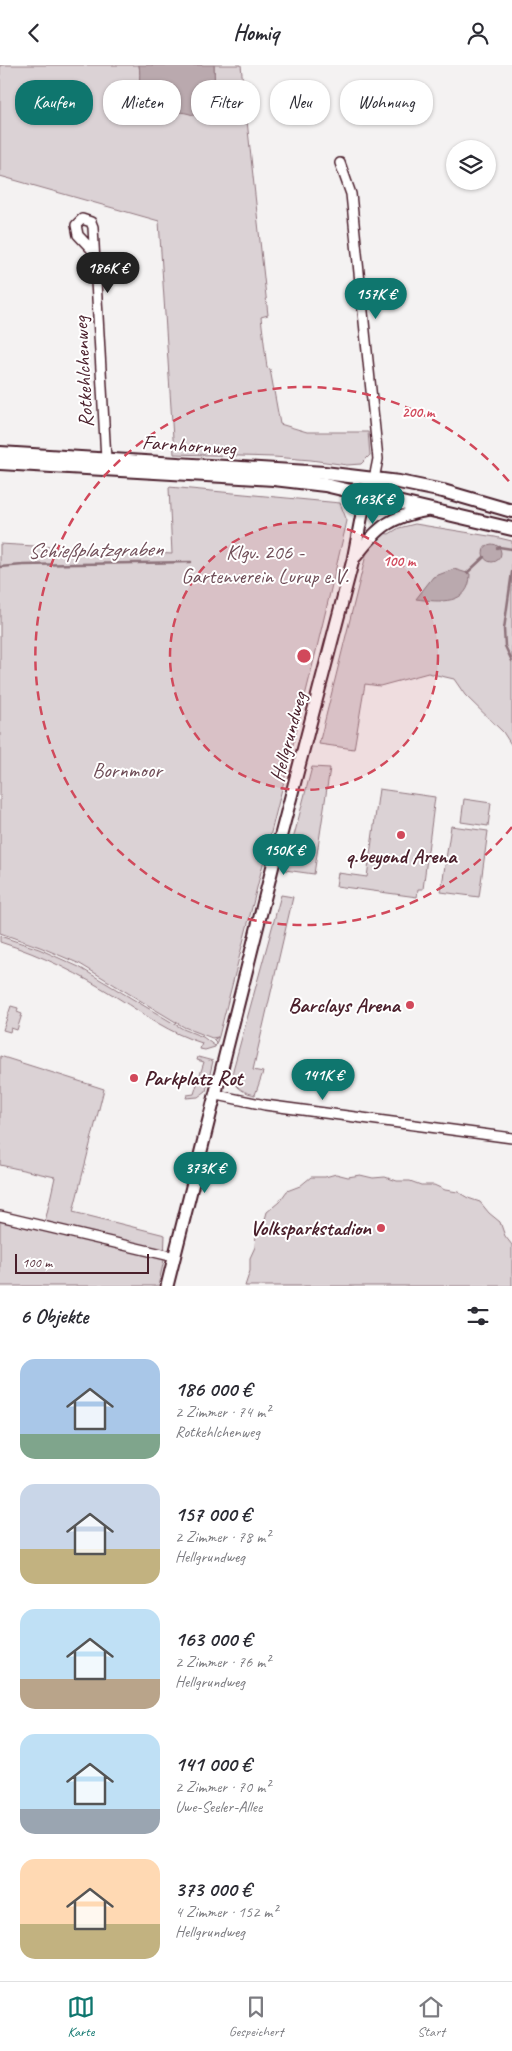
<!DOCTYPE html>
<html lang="de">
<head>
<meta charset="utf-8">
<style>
	:root { --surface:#fff; --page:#f7f7f7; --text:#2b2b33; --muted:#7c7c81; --line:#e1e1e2; --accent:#0f766e }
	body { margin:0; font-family:Caveat,sans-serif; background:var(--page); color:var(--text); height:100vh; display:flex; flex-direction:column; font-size:19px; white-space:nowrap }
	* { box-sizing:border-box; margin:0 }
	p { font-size:16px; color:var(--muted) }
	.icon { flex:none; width:28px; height:28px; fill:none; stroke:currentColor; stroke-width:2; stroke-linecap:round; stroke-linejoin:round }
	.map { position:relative; height:1221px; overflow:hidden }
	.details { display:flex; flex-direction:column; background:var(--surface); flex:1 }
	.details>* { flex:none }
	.banner { position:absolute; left:15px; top:15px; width:482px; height:45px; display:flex; gap:10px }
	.tools { position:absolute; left:446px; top:75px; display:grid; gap:10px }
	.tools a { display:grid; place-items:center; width:50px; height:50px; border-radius:50%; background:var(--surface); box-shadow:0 1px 4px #0004; font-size:25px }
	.scale { position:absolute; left:15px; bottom:12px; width:134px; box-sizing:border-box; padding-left:5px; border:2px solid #4a1f2b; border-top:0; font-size:14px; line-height:18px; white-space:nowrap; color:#4a1f2b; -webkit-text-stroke:4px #fff; paint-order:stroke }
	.price { position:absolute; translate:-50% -42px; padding:0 11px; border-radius:18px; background:var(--accent); color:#fff; font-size:16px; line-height:32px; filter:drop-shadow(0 1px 2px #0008) }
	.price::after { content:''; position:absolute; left:50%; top:30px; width:15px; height:11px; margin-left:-8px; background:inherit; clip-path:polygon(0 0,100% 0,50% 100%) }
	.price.current { background:#222; color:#fff }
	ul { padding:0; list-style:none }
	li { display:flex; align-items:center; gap:15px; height:125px; padding:0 20px }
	li span { display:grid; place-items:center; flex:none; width:140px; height:100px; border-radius:15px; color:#555 }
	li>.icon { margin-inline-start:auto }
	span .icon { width:60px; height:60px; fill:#fffc; stroke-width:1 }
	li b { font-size:21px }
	h2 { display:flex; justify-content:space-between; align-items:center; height:60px; padding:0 20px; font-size:21px }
	.tag { padding:0 18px; border-radius:20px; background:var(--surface); box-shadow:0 1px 4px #0004; font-size:18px; line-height:45px }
	.tag.current { background:var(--accent); color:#fff }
	header { display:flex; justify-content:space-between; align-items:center; height:65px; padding:0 20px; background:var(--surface); font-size:22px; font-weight:700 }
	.dock { display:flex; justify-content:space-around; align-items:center; height:70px; border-top:1px solid var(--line); background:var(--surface); font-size:14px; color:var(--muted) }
	.dock a { display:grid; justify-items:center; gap:2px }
	.dock .current { color:var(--accent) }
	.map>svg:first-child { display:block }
</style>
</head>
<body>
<header><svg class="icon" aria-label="back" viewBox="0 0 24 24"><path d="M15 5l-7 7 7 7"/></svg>Homiq<svg class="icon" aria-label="person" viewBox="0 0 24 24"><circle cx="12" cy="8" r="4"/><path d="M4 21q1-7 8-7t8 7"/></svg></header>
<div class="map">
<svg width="512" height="1221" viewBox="0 0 512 1221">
	<rect width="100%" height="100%" fill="#f4f2f2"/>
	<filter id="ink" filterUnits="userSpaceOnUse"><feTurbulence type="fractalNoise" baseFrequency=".02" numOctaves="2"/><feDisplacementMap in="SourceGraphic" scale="10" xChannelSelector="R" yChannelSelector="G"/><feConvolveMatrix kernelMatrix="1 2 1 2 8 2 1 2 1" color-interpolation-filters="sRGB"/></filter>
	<g filter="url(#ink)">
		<g fill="#dbd2d5" stroke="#927880">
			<path d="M0,0H139L141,13L138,41L169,50L178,46L222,42L224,37L222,32H215L214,0H241L268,250L261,252L267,303L270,304L280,359L307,367H368L370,390L361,399L347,400L311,395L274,392L174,389L159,156L0,111Z"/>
			<path d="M169,422L340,438L347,456C307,628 263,800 219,971L215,982L205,985L200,984L202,978C169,968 147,951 118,933C81,910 42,890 0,877V871L39,884L79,902L183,964L203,972L215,981L216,978L213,975L218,972L212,973L184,962L80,899L40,882L0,868V479L172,489Z"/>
			<path d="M415,459L495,472L512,476V681L503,667L465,630L454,614L428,608L380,621L365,619L354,684L319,679L366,490L370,481L382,468L389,469L399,463Z"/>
			<path d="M312,702L330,703L314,809L285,805Z"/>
			<path d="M379,724L435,732L423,824H418L417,832L336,821L338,808L367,812Z"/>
			<path d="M464,734L491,738L488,761L461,757Z"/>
			<path d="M451,761L488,766L479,832L441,827Z"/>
			<path d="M281,830L293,832L253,1005L263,1007L255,1030C241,1027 231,1020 233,1005Z"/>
			<path d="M11,941L18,943L17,947L22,949L17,965L11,963L10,967L3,965Z"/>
			<path d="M0,991L104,1024L73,1147L165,1170L164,1195L158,1221H0V1156L43,1166L55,1112L0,1100Z"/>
			<path d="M198,992L213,996L206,1026L198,1032L186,1033L187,1030L194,1029L204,997L197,995Z"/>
			<path d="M336,1109L348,1112L360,1110L373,1113L385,1112L397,1116H410L421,1120H434L445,1125L458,1127L468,1133L480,1137L489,1148L500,1157L505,1171L512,1180V1221H245L250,1206V1193L255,1182L256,1169L264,1158L267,1147L279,1137L287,1126L300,1121L311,1112H325Z"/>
		</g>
		<g fill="#baa9ae" stroke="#8d727a">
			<path d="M139,0H214L215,31L223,32L225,37L218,51C193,59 182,34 161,58C127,53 143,24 139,0Z"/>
			<circle cx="492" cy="488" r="9"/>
			<path d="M454,504L470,509C470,541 439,537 416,534L433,512Z"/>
		</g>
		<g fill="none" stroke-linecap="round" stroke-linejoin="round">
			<g stroke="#8d727a" stroke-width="2.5">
				<path d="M497,483L499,482L512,484"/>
				<path d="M0,502L23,500L191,497"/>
				<path d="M512,507L504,564L505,581L512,596"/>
				<path d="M467,508L484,492"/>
			</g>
			<g stroke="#4a1f2b" stroke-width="12">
				<g id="street">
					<path d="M340,98L351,129L378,394L374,414"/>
					<path d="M94,187L78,170L76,160L82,154L91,157L93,162L106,394"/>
					<path d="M217,1030L265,1040L512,1073"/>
					<path d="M0,1151L175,1192"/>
				</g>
			</g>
			<g stroke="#4a1f2b" stroke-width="15">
				<g id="secondary">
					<path d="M356,491C378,462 391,451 428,445"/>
					<path d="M167,1221L272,804L353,495L363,444L374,414"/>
				</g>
			</g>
			<g stroke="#4a1f2b" stroke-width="16">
				<g id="primary">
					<path d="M0,388L324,408L399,417L443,426L512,446"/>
					<path d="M0,398L274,414L325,420L512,464"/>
				</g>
			</g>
			<use href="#street" stroke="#fff" stroke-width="9"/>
			<use href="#secondary" stroke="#fff" stroke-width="11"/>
			<use href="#primary" stroke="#fff" stroke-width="12"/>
		</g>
	</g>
	<circle cx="304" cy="591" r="134" fill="#d1495b" fill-opacity=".12"/>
	<g fill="none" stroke="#d1495b" stroke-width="2.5" stroke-dasharray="9 6">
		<circle cx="304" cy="591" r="134"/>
		<path d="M512 762A269 269 0 1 1 512 420"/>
	</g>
	<g fill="#d1495b" stroke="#fff" stroke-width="2">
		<circle cx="401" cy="770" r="5"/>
		<circle cx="410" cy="940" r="5"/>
		<circle cx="134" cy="1013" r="5"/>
		<circle cx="381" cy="1163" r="5"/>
	</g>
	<g text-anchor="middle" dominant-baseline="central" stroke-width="4" stroke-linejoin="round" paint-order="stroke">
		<g font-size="21" fill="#4a1f2b" stroke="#fff">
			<text transform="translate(83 307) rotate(-93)">Rotkehlchenweg</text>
			<text transform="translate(189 380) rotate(4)">Farnhornweg</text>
			<text transform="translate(288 672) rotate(-75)">Hellgrundweg</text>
		</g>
		<g font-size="21" fill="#6e4c56" stroke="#fff">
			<text x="265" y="487">Klgv. 206 -<tspan x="265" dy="24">Gartenverein Lurup e.V.</tspan></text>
			<text x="127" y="705">Bornmoor</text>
		</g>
		<g font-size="21" font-weight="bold" fill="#4a1f2b" stroke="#fff" text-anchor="end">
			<text x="401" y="791" text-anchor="middle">q.beyond Arena</text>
			<text x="400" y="940">Barclays Arena</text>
			<text x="144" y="1013" text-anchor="start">Parkplatz Rot</text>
			<text x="371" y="1163">Volksparkstadion</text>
		</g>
		<g font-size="22" font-style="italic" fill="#714f59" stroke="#fff">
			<text transform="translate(95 485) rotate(-1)">Schießplatzgraben</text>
		</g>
	</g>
	<circle cx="304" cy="591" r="8" fill="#d1495b" stroke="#fff" stroke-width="2.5"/>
	<g font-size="15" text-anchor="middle" font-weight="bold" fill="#d1495b" stroke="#fff" stroke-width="4" stroke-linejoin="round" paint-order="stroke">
		<text x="418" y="352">200 m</text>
		<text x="399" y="501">100 m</text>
	</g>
</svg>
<div class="tools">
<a><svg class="icon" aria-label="layers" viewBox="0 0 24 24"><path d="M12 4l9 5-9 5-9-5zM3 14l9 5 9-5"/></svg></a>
</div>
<div class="scale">100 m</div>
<b class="price current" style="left:108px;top:229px">186K €</b>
<b class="price" style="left:376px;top:255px">157K €</b>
<b class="price" style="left:373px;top:460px">163K €</b>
<b class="price" style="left:284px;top:811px">150K €</b>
<b class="price" style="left:323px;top:1036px">141K €</b>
<b class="price" style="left:205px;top:1129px">373K €</b>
<div class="banner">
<a class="tag current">Kaufen</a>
<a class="tag">Mieten</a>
<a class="tag">Filter</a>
<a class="tag">Neu</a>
<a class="tag">Wohnung</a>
</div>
</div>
<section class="details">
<h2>6 Objekte<svg class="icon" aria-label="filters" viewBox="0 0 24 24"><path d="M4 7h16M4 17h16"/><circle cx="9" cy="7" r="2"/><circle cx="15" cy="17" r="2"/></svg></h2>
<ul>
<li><span style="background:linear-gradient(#a9c7e8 75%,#7fa58c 0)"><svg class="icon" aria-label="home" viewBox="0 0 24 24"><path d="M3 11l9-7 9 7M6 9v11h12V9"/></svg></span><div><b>186 000 €</b><p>2 Zimmer · 74 m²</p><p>Rotkehlchenweg</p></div></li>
<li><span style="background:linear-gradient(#c9d6e8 65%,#c2b280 0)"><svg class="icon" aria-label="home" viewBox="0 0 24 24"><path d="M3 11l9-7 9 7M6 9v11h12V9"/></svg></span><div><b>157 000 €</b><p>2 Zimmer · 78 m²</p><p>Hellgrundweg</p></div></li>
<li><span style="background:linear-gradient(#bfe0f5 70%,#b9a48a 0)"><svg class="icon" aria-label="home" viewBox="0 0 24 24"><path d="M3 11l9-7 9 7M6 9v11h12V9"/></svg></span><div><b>163 000 €</b><p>2 Zimmer · 76 m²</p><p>Hellgrundweg</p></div></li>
<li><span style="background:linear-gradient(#bfe0f5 75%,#9aa5b1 0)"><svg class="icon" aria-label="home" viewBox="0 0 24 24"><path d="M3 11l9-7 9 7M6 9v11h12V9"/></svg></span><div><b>141 000 €</b><p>2 Zimmer · 70 m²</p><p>Uwe-Seeler-Allee</p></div></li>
<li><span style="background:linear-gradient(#ffd9b3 65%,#c2b280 0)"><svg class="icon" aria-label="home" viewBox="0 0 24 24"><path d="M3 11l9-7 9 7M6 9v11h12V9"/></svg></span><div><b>373 000 €</b><p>4 Zimmer · 152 m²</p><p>Hellgrundweg</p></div></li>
</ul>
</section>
<nav class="dock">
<a class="current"><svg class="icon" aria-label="map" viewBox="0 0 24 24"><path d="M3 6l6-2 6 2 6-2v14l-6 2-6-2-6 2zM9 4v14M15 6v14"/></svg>Karte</a>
<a><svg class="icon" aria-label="saved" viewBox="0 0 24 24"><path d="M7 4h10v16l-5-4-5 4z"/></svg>Gespeichert</a>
<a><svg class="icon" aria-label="home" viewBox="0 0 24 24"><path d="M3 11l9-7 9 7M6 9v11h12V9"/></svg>Start</a>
</nav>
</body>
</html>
